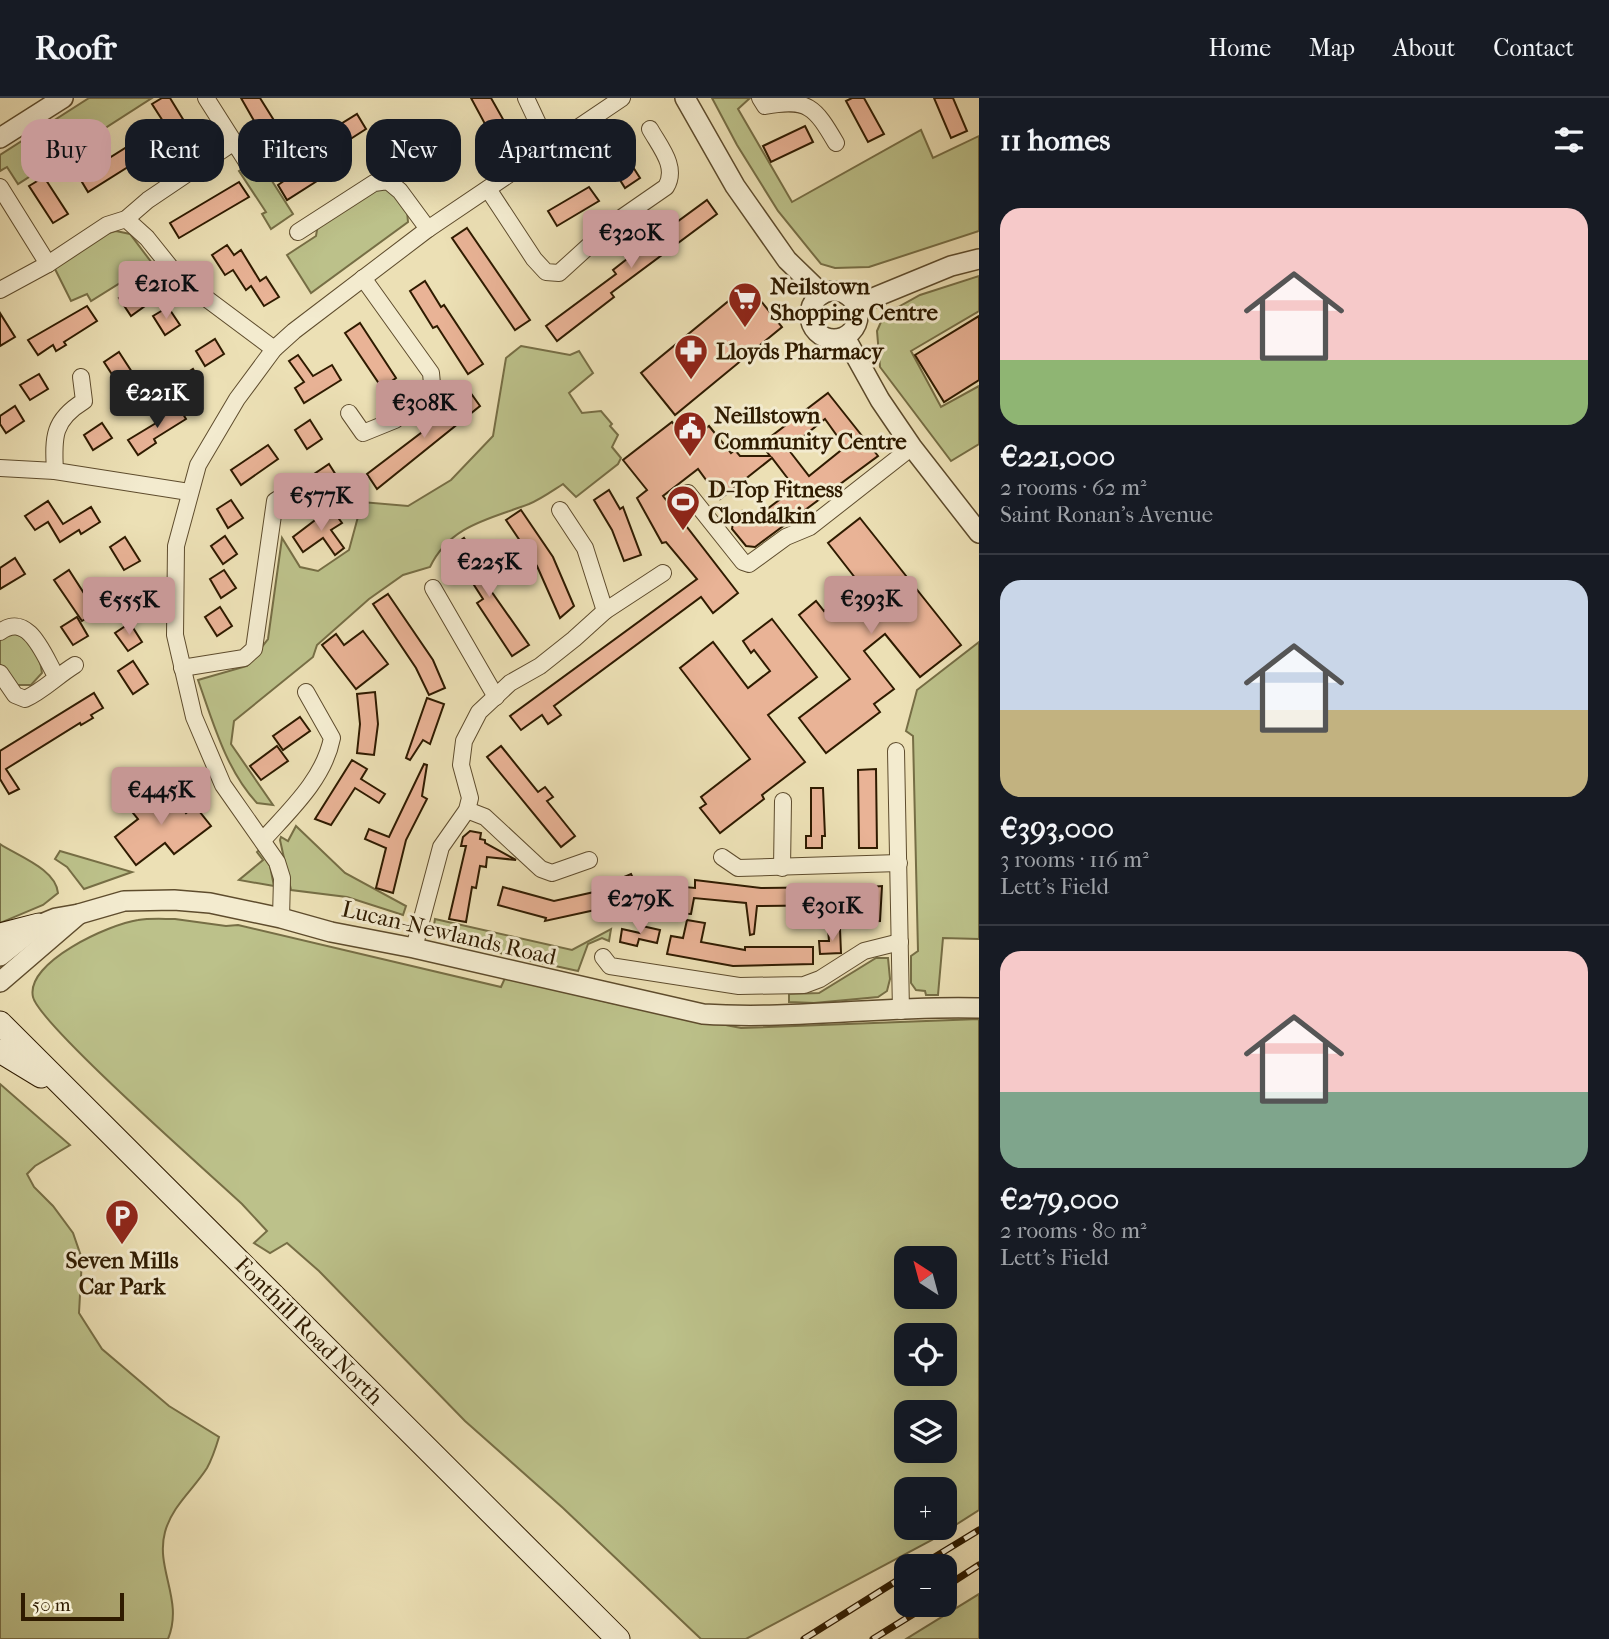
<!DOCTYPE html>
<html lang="en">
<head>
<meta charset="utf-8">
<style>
	:root { --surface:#171b24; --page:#242831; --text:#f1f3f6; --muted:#9ea1a6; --line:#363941; --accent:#c59692 }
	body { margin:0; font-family:"IM FELL French Canon",serif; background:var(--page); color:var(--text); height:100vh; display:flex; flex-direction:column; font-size:26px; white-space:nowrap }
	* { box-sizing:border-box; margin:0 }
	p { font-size:23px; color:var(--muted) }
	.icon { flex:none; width:38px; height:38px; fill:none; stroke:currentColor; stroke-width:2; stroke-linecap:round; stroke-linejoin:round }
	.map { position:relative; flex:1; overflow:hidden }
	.side { display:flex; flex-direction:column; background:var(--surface); width:630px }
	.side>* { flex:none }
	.top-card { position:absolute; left:21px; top:21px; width:665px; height:63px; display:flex; gap:14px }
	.needle { width:46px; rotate:324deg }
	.controls { position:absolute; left:894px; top:1148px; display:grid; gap:14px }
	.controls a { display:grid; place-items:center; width:63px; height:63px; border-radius:14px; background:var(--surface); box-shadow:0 7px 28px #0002; font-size:35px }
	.scale { position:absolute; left:21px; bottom:18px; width:103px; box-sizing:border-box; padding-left:7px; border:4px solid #2f1b00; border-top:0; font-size:19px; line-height:24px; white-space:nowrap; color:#2f1b00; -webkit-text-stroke:5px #f3ebcf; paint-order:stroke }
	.price { position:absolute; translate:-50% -60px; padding:0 16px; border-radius:7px; background:var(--accent); color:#111; font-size:23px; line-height:46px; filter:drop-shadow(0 2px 4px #0008) }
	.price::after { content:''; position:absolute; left:50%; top:42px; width:21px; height:16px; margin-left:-10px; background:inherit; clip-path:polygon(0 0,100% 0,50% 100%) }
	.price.active { background:#222; color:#fff }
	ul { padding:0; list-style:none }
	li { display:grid; align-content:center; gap:14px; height:371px; padding:0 21px }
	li+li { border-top:2px solid var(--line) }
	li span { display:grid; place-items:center; height:217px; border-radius:21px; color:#555 }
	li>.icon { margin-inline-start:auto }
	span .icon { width:126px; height:126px; fill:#fffc; stroke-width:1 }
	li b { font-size:30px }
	h2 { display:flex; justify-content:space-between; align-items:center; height:84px; padding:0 21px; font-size:30px }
	.chip { padding:0 24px; border-radius:21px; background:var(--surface); box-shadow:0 7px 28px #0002; font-size:24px; line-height:63px }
	.chip.active { background:var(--accent); color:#111 }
	header { display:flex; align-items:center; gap:42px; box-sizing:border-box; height:98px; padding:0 35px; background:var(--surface); border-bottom:2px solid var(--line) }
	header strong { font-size:33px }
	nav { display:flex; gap:38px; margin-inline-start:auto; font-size:24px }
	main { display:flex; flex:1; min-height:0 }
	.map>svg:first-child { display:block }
</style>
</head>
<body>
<header>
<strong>Roofr</strong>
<nav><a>Home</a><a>Map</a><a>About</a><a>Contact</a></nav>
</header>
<main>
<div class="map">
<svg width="979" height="1541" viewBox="0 0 979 1541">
	<rect width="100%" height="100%" fill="#ece0b5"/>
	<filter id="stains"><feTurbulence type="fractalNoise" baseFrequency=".00286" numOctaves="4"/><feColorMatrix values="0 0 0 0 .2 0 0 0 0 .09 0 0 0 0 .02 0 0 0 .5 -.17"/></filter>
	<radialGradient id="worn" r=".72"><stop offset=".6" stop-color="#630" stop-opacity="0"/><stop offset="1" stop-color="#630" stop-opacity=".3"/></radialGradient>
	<g fill="#bcc18a" stroke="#766e45" stroke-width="2" fill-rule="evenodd">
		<path d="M89,0H152L18,86L7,69L0,73V57Z"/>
		<path d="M712,0H750L738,11L792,104L921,32L933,60L979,38V133L869,169L835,170L821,166L778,113L737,47Z"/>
		<path d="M258,61L293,116L271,131L262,116L266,114L239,73Z"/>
		<path d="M380,89L392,92L407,113L408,124L311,195L287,157L316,138L318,126Z"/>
		<path d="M116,133L130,136L152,165L91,203L87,196L71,203L53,167L102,137Z"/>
		<path d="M979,178V213L911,253L941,309L979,288V346L951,363L880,269L877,233L884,217L920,197Z"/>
		<path d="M521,248L570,257L579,253L593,275L569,295L582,315L601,313L612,326L610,328L618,337L612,349L621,360L618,366L576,399L563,386C552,393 541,401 529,406C490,421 450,427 430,469L403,477L369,501L317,547L313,559L234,623L231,646L273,707L257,705C226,672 213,624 198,582L247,568L268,541L282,440L300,469L318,473L349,452L362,404L408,408L451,382L493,338L506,260Z"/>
		<path d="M9,534C29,537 40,556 42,575L31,587H16L0,566V540Z"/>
		<path d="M979,544V841L943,840L938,897H926L925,893L916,892L911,885V858L918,853L913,638L906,633L917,592Z"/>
		<path d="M296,728L345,775L406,808L403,817L347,799L291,792L280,742L281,739L288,743Z"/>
		<path d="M0,746C18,758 56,771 58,795L43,807L0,825Z"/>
		<path d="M260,751L270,768L274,788L239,782L263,762L257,754Z"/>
		<path d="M60,753L132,774L84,791L67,769L55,761Z"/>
		<path d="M175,821L226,828L238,827L501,889L505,880L612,905L741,930L979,921V1412L932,1442L746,1541H701L563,1410L465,1323L319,1173L287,1145L270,1155L254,1145L267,1133L242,1106C211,1077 39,926 33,899C25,864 110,826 138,822C150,820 163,821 175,821ZM906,1160H945V1199H906ZM906,1237H945V1276H906ZM906,1314H945V1353H906ZM906,1391H945V1430H906Z"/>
		<path d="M435,821L572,852L611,831L609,843L602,840L588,846L578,873C530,862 475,854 434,827Z"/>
		<path d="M876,860H888L890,881L887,893L878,899L814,905L789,904V896L819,895Z"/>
		<path d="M0,986L70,1047L35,1068L27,1076L34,1089L53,1108L73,1135L82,1161L79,1215L102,1251L169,1308L219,1339C216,1349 212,1361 207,1370C193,1392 172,1408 165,1434C155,1471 184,1502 168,1541H0Z"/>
		<path d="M979,1496V1541H906Z"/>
	</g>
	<g fill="#e9b396" stroke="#2f1b00" stroke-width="2" fill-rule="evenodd">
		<path d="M162,0H170L192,36L177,45L152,6Z"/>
		<path d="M241,0H260L280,32L265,42Z"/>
		<path d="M471,0H491L508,30L492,39Z"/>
		<path d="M852,0H864L884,36L868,44L846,3Z"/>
		<path d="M934,0H953L967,33L951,40Z"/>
		<path d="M357,16L366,31L327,56L315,32L322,27L326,35Z"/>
		<path d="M805,28L813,44L771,64L763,48Z"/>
		<path d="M426,29L449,66L434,75L411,38Z"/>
		<path d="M615,41L640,80L625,90L600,50Z"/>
		<path d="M138,42L147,57L88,94L79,79Z"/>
		<path d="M283,52L298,74L318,61L328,76L287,102L278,87L288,80L274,57Z"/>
		<path d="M44,79L68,116L53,125L29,88Z"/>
		<path d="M239,84L249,99L179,140L170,125Z"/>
		<path d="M589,89L599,103L557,128L548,113Z"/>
		<path d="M707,102L717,116L611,195L614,199L557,243L546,228L616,176L613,172L632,157Z"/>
		<path d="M467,130L530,222L515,232L452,140Z"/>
		<path d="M227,147L234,157L241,152L260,183L266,179L279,199L264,208L251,188L246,192L233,172L225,177L212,157Z"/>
		<path d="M425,183L441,209L444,207L483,266L468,276L437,228L433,230L410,193Z"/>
		<path d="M748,187L782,229L675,317L641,275Z"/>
		<path d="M133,190L145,208L131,218L119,200Z"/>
		<path d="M87,208L97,223L64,244L66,247L56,253L53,247L38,257L28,242Z"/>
		<path d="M168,209L180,227L165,237L153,218Z"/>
		<path d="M0,215L15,239L0,248Z"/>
		<path d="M979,218V282L944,304L915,257Z"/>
		<path d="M360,225L396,280L382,290L345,235Z"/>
		<path d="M215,241L224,256L205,268L196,253Z"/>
		<path d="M119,254L143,291L128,301L104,264Z"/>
		<path d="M298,257L313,278L332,267L341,282L304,305L295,290L304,284L289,263Z"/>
		<path d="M193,271L202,286L184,298L174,283Z"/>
		<path d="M39,276L48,291L30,302L20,287Z"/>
		<path d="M470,294L480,308L377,391L367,376L434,325L432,322Z"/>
		<path d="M828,295L878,358L755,449L746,448L732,431L734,419L742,413L750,424L795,390L772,360L720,401L698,371L663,398L738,495L713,515L701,499L554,608L561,617L548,626L542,617L521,632L510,618L697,481L666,444L662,445L637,400L647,392L623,362L672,324L688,344L709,328L731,355L735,352L740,358H770L761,346ZM825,321L845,349L809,378L788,351Z"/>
		<path d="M177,306L186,321L154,341L156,345L138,357L128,342L161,322L158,318Z"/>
		<path d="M15,308L24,323L6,335L0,326V318Z"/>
		<path d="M310,322L322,341L307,351L295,332Z"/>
		<path d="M102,325L112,340L93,352L84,337Z"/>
		<path d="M268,347L278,361L241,387L231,372Z"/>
		<path d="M329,366L341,385L326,394L314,376Z"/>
		<path d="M609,392L620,411L623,409L641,457L624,463L612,432L594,402Z"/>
		<path d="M231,402L243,420L228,430L217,411Z"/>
		<path d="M48,403L63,426L91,409L100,424L81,436L79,432L60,444L48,424L35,432L25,418Z"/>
		<path d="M331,410L342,425L331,432L344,450L335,457L323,440L303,454L293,439Z"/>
		<path d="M521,412L553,459L574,508L560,520L537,468L506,422Z"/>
		<path d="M860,420L961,547L920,579L885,536L864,553L894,591L874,606L880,614L826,655L799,620L850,581L799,517L816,503L824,513L837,502L848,517L870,499L828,445Z"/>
		<path d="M225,438L237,456L223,466L211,448Z"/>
		<path d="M125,439L140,463L124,472L110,449Z"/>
		<path d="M464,440L495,486L489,490L529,547L512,558L477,505L483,501L450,450Z"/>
		<path d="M15,460L25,476L0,491V470Z"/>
		<path d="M69,472L96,514L82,523L54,482Z"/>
		<path d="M224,472L236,490L221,500L210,481Z"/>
		<path d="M126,486L138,504L123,514L111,496Z"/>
		<path d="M388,496L433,562L445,590L429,597L416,570L373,506Z"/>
		<path d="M220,509L232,528L217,538L205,519Z"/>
		<path d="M77,519L88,538L73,547L61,529Z"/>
		<path d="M772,521L817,579L768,617L805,664L762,697L764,701L720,735L700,710L706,706L701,699L750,661L680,570L713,544L748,590L770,573L754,552L751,555L743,543Z"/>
		<path d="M130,525L142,544L128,553L115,535Z"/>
		<path d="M363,533L388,566L356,591L322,547L336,536L344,547Z"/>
		<path d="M133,563L148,586L133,596L118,573Z"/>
		<path d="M375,594L378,626L374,657L357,655L360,626L357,596Z"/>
		<path d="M94,595L103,610L91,617L93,620L81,627L80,625L6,671L19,691L9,696L0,681V653Z"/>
		<path d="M427,600L444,606L430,646L423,642L410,662L406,660Z"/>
		<path d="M300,619L310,633L283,652L273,638Z"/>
		<path d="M277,648L288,663L261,682L250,668Z"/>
		<path d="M501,648L538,694L545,689L553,699L547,703L575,738L561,749L487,659Z"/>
		<path d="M352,662L367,671L361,681L385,696L379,705L355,690L331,727L315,721Z"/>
		<path d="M424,666L427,667L422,698L427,701L406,742L393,795L376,790L386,750L365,741L369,731L389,739Z"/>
		<path d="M876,671L877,750H859L858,672Z"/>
		<path d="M166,689L186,715L195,708L211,728L174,756L165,745L136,767L115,739L138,721L133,715Z"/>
		<path d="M811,690H823L825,738H822V750H806V738H811Z"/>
		<path d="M470,733L481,735L480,741L485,742V745L516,762L487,759L486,769L480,768L476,790L472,789L466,824L449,821L466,748H461L463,739Z"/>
		<path d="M631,776L638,792L595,812L545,823L546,820L498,807L503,789L554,803L594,794L593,792Z"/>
		<path d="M695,782L761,790L846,789V807L757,808L754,836L750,837L746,805L694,800L691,816L671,815L674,788L695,790Z"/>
		<path d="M882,788L880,823L867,824L869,789Z"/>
		<path d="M687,822L705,825L701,844L745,852V849H813V866L733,868L667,856L671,838L683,840Z"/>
		<path d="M642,828L660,832L657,845L639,841L637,848L620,844L622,831L640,835Z"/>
		<path d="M828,831H840L841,855L820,856L819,843H829Z"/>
	</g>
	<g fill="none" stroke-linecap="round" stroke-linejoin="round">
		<g stroke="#5e4c2d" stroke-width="18">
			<g id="minor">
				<path d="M206,0L248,66"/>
				<path d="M526,0L549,49"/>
				<path d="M760,0L765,8C808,0 815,9 836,45"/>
				<path d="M0,89L48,166"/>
				<path d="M488,91L534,161L546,174L559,175L614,125L666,89C678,69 660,49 650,31"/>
				<path d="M126,121L147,140L179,180L274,251"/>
				<path d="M298,134L374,85L388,83L400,93L428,131"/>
				<path d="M0,192L48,166L107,127L126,121L148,102L234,44"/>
				<path d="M349,315L363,335L395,322L432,286L431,275L363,180"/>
				<path d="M0,370L55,373L189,394"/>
				<path d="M55,373C53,339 53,322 84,303L81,279"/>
				<path d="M688,395L743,464L749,466L786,439L810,429L912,349"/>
				<path d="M560,412L585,450L605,513"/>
				<path d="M433,490L496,599"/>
				<path d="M0,534C29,513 44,558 56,578"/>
				<path d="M182,570L244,560L254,551L275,403L283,398"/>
				<path d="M0,575L15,597L25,601C43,593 57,578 75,567"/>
				<path d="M896,653L901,913"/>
				<path d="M467,712L485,719L541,771L552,775L589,762"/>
				<path d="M263,742C290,712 324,681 332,640L306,594"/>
				<path d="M722,759L738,770L899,765"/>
				<path d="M782,770L783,703"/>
				<path d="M281,820L282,780L277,764L223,687L194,619L175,537L176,448L198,367L237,301L274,251L294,233L428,131L622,0"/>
				<path d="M414,850L441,749L467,712L470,700L461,667L464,643L479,614L510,585L540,568L574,541L605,513L663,475"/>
				<path d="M603,859L610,868L739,888L804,887L820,881L864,853L900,844"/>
			</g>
		</g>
		<g stroke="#5e4c2d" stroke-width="22">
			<g id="tertiary">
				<path d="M685,0L735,88L787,162L822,196"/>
				<path d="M0,40L63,0"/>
				<circle cx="834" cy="217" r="24"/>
				<path d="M856,207L951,168L979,161"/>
				<path d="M845,239L880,302L912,349L979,435"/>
				<path d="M0,858L39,827L56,820L79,816L124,803L174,802L210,805L281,820L331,834L414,850L703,916C795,922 887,907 979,910"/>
				<path d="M0,884L79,816"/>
			</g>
		</g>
		<g stroke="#2f1b00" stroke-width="25">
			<g id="secondary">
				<path d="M0,837L39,827"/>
				<path d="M0,925L618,1541"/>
				<path d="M0,953L41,978"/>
			</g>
		</g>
		<use href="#minor" stroke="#f3ebcf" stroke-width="16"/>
		<use href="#tertiary" stroke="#f3ebcf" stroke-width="19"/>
		<use href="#secondary" stroke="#f3ebcf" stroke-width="23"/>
		<g stroke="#2f1b00" stroke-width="7">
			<g id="rail">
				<path d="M920,1468L979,1432"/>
				<path d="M945,1489L979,1467"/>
				<path d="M804,1541L906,1477"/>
				<path d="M873,1541L928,1507"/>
			</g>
		</g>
		<use href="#rail" stroke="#f3ebcf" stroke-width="4.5" stroke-dasharray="13" stroke-linecap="butt"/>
	</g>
	<defs>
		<g id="supermarket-pin" transform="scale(1.75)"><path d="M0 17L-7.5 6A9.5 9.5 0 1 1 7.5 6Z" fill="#8f2418" stroke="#f3ebcf"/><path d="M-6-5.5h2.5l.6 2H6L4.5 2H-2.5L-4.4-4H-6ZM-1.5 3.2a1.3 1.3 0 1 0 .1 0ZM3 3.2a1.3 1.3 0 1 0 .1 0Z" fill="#fff"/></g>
		<g id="pharmacy-pin" transform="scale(1.75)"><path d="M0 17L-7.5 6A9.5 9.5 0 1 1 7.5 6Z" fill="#8f2418" stroke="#f3ebcf"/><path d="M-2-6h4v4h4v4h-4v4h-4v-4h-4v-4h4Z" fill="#fff"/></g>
		<g id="civic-pin" transform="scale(1.75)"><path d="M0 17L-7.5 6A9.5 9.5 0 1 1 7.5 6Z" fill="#8f2418" stroke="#f3ebcf"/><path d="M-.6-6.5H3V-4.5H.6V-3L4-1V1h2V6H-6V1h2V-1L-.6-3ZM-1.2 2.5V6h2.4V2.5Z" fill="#fff"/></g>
		<g id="stadium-pin" transform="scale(1.75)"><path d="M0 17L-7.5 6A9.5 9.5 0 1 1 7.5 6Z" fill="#8f2418" stroke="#f3ebcf"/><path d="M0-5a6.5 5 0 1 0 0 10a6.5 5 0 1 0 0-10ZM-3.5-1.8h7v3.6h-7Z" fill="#fff"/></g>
		<g id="parking-pin" transform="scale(1.75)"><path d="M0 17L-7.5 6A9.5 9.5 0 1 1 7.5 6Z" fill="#8f2418" stroke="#f3ebcf"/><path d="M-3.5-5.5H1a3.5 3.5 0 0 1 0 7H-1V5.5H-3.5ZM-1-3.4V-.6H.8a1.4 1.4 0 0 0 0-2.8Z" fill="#fff"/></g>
	</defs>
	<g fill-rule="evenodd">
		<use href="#supermarket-pin" x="745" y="201"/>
		<use href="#pharmacy-pin" x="691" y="253"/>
		<use href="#civic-pin" x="690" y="330"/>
		<use href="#stadium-pin" x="683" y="404"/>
		<use href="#parking-pin" x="122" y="1118"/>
	</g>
	<g text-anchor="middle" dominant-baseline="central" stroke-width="6" stroke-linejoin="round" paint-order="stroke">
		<g font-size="23" font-weight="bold" fill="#2f1b00" stroke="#f3ebcf" text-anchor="start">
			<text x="770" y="188">Neilstown<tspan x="770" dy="26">Shopping Centre</tspan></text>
			<text x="716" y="253">Lloyds Pharmacy</text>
			<text x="714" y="317">Neillstown<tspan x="714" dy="26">Community Centre</tspan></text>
			<text x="708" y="391">D-Top Fitness<tspan x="708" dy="26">Clondalkin</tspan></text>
			<text x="122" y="1162" text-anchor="middle">Seven Mills<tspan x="122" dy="26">Car Park</tspan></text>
		</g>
		<g font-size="23" fill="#2f1b00" stroke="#f3ebcf">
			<text transform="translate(449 835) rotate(13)">Lucan-Newlands Road</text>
			<text transform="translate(309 1233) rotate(45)">Fonthill Road North</text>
		</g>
	</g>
	<rect width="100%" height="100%" filter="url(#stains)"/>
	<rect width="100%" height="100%" fill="url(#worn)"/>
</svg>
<div class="controls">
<a><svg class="needle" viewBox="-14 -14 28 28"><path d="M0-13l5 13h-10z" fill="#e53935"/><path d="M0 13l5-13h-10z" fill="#9ea1a6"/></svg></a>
<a><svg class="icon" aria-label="locate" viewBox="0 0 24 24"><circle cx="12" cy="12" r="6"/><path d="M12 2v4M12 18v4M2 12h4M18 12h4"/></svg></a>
<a><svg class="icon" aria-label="layers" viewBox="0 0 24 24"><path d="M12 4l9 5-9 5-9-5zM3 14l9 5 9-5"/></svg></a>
<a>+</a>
<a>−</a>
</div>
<div class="scale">50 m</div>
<b class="price" style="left:631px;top:172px">€320K</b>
<b class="price" style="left:166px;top:223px">€210K</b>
<b class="price active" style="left:157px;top:332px">€221K</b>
<b class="price" style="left:424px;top:342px">€308K</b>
<b class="price" style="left:321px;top:435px">€577K</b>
<b class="price" style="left:489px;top:501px">€225K</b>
<b class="price" style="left:871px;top:538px">€393K</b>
<b class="price" style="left:129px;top:539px">€555K</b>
<b class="price" style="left:161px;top:729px">€445K</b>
<b class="price" style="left:640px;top:838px">€279K</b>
<b class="price" style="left:832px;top:845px">€301K</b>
<div class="top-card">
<a class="chip active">Buy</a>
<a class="chip">Rent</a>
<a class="chip">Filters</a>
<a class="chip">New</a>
<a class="chip">Apartment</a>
</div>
</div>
<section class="side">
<h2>11 homes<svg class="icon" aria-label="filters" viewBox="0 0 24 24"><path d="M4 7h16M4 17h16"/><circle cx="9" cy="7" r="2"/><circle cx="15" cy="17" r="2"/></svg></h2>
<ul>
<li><span style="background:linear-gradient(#f6c9c9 70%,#8fb573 0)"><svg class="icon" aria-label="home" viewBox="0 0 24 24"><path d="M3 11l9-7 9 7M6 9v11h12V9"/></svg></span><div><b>€221,000</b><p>2 rooms · 62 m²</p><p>Saint Ronan's Avenue</p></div></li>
<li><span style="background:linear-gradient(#c9d6e8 60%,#c2b280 0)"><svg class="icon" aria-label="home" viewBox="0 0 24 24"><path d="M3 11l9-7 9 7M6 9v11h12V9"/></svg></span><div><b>€393,000</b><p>3 rooms · 116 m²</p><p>Lett's Field</p></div></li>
<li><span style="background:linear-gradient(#f6c9c9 65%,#7fa58c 0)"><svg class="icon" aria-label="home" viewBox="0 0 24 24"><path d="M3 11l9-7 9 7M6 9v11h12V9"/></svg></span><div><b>€279,000</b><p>2 rooms · 80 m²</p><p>Lett's Field</p></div></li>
</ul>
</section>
</main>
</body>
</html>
